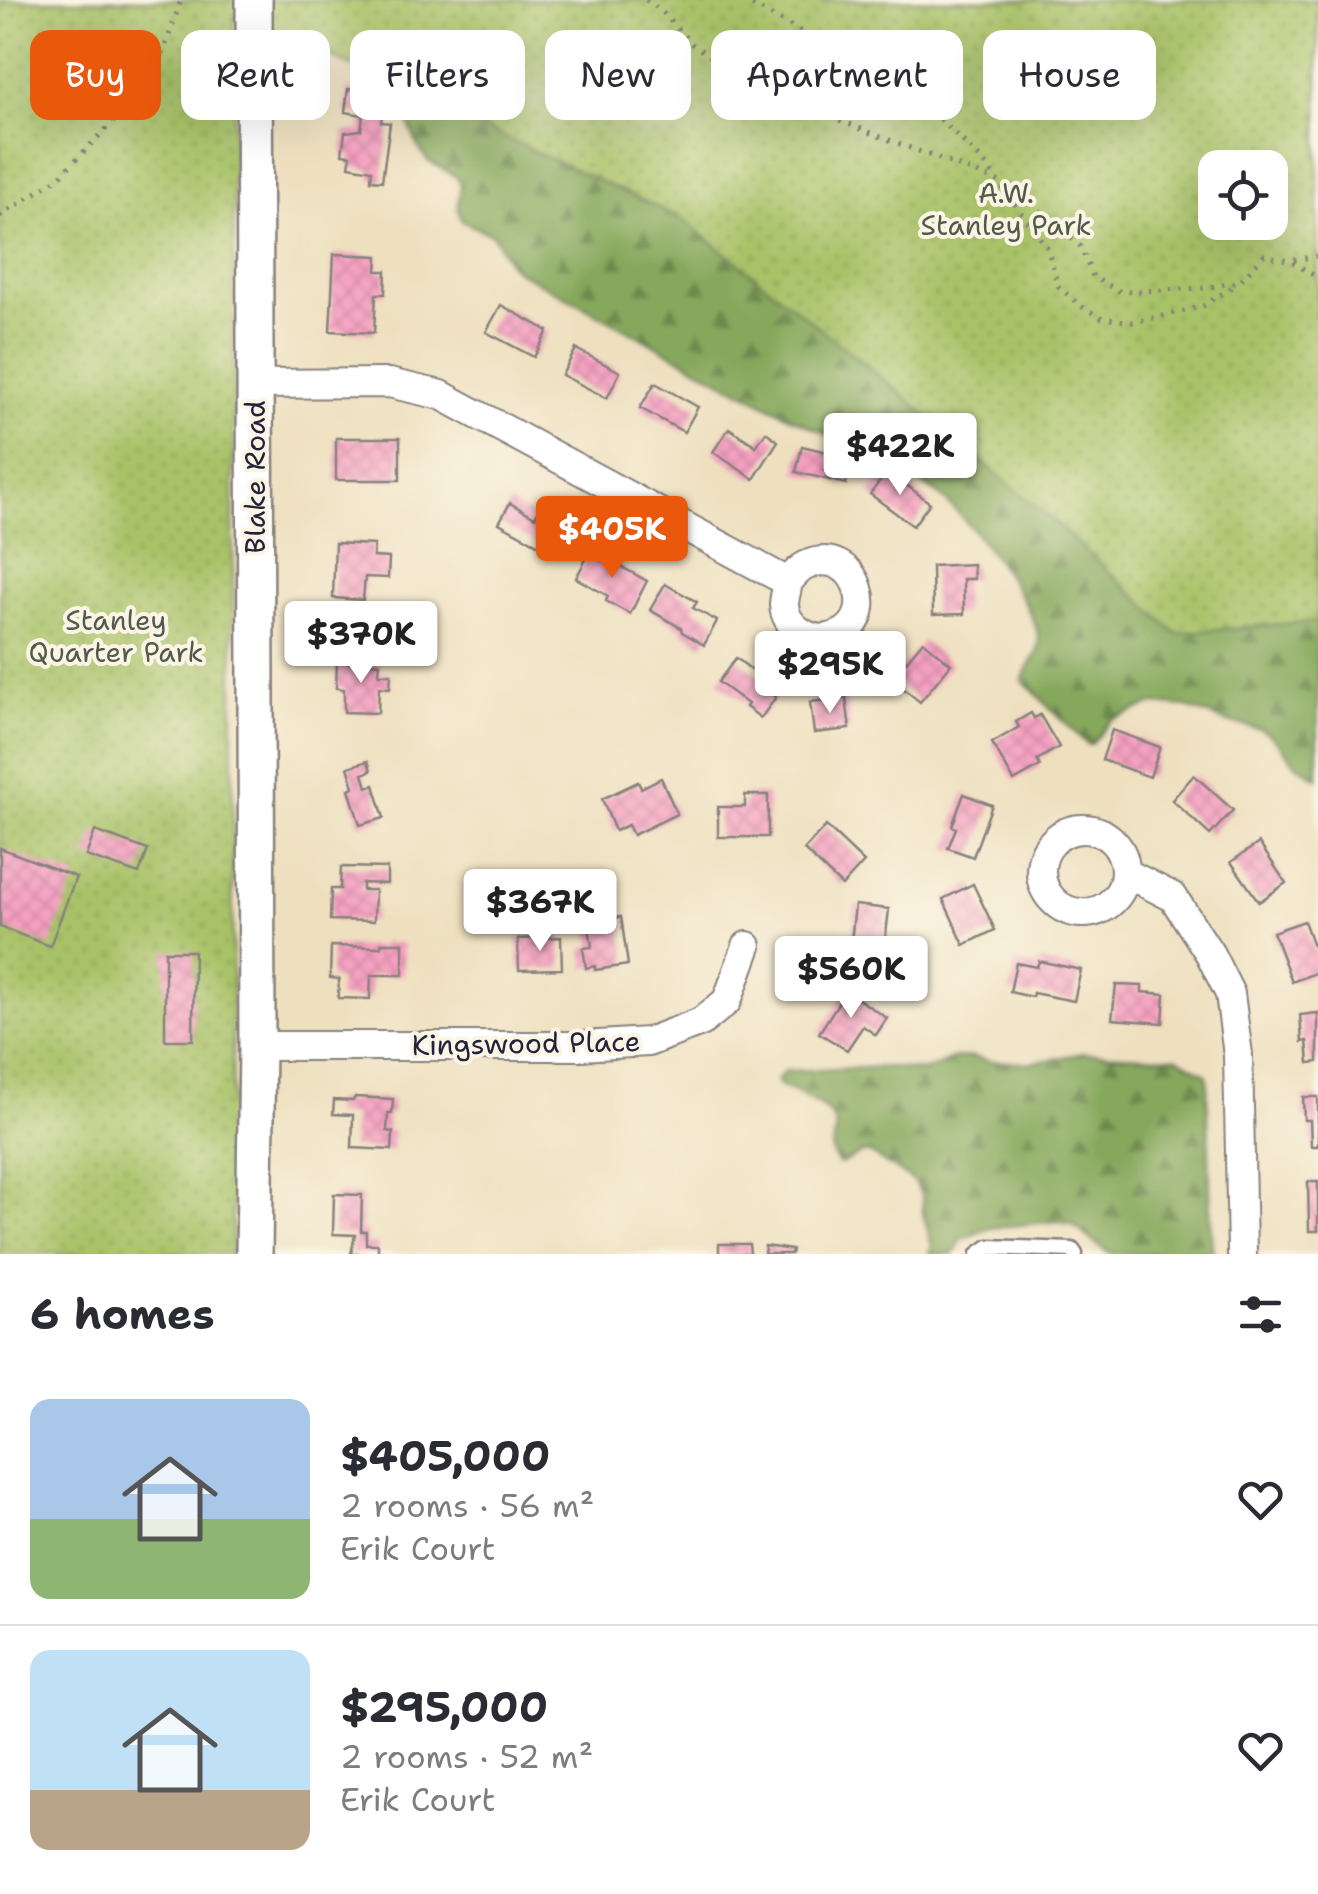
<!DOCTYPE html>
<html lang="en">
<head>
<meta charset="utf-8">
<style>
	:root { --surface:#fff; --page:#f7f7f7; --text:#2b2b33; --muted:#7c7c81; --line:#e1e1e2; --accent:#ea580c }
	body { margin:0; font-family:"Shantell Sans",sans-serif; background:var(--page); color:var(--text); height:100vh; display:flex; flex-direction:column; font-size:38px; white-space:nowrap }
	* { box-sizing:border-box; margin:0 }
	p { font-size:32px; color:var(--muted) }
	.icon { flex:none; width:55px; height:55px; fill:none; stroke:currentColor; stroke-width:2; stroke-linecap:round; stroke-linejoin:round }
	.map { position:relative; height:1254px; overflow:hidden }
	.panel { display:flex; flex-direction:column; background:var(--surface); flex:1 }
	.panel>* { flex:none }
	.banner { position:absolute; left:30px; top:30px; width:1260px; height:90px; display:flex; gap:20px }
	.tools { position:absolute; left:1198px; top:150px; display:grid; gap:20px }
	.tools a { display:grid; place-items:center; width:90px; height:90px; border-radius:20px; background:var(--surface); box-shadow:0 10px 40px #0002; font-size:50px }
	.price { position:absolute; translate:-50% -85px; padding:0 22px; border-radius:10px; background:#fff; color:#222; font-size:32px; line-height:65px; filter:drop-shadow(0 2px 5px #0008) }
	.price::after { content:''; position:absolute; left:50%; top:60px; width:30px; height:22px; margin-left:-15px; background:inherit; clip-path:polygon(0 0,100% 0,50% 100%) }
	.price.selected { background:var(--accent); color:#fff }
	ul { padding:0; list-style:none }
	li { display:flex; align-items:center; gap:30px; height:250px; padding:0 30px }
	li+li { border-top:2px solid var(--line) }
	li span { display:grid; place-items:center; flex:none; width:280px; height:200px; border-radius:20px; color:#555 }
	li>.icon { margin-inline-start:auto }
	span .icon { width:120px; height:120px; fill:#fffc; stroke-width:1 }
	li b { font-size:42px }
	h2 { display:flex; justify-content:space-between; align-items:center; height:120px; padding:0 30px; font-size:42px }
	.tag { padding:0 35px; border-radius:20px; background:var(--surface); box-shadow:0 10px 40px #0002; font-size:35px; line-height:90px }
	.tag.selected { background:var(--accent); color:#fff }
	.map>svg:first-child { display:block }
</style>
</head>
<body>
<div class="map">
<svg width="1318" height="1254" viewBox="0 0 1318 1254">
	<defs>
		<pattern id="forest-firs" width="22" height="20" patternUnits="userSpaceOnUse" patternTransform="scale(2.5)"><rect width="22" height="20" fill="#86a85c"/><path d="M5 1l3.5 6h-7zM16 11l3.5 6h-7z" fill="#6d884d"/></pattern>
		<pattern id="park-dots" width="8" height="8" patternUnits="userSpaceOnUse" patternTransform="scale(2.5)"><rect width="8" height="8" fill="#a8c268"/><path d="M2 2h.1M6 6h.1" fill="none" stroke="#90a65b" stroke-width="1.8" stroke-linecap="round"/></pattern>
		<pattern id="building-cross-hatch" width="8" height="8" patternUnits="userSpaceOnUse" patternTransform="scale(2.5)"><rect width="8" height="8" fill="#f5a1c1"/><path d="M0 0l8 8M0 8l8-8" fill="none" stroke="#d28aa7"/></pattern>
	</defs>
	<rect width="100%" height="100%" fill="#fcf5e5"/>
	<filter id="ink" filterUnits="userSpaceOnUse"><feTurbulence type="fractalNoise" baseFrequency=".01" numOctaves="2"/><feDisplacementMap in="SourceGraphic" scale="20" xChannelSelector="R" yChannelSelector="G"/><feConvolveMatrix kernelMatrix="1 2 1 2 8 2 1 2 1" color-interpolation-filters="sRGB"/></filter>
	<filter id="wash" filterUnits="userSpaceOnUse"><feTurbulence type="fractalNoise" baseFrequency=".0048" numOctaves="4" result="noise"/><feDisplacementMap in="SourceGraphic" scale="40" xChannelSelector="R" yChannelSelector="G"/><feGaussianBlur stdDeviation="2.25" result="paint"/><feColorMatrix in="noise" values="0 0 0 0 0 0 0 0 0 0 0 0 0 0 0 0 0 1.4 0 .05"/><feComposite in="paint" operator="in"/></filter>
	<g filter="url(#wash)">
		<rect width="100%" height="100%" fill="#eee0bf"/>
		<g fill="url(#forest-firs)" stroke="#54654c" stroke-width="2.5" fill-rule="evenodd">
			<path d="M293,0H1318V779L1296,764L1274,738L1260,729L1227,722L1187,707L1153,704L1111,720L1092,744L1088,745L1023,681C1024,666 1041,655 1039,640C1035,603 965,513 935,492C887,458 830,438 779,411C691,365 604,317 516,270L510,264L493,235L462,221L458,209L461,184L457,177L428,161L418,147L409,124L377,76ZM1215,168H1270V222H1215Z"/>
			<path d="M1084,1053L1179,1058L1207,1075L1211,1235L1213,1254H1111L1092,1241L1074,1225L1057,1221L990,1228L962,1239L954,1254H930L932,1246L923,1213L922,1195L913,1181L870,1153H862L840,1164C822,1148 842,1135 833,1119C823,1102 795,1093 778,1084L777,1080L785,1071L889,1067L923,1071L955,1058L972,1057L988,1061L1031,1063Z"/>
		</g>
		<path fill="url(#park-dots)" stroke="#657252" stroke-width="2.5" fill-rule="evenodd" d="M0,0H1318V621L1176,633L1046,515L886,381L683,219L477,125L402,86L234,18L232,1254H0ZM1215,168H1270V222H1215Z"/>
		<g id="blocks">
			<g fill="url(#building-cross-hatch)">
				<path d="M348,89L385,94L381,122L390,123L382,181L371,180L372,170L349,166L351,155L342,154L345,132L361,130L363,115L345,112Z"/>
				<path d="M334,254L378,256L377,271H386L385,294H376L374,333L330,331Z"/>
				<path d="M501,305L548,331L534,357L486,332Z"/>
				<path d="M576,349L620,372L607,398L562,375Z"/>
				<path d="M655,383L698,407L684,432L640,408Z"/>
				<path d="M729,428L756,446L766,432L778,441L754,479L713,452Z"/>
				<rect x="336" y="438" width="64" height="42"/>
				<path d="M802,446L852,458L846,484L796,472Z"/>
				<path d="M888,471L930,503L913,526L870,494Z"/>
				<path d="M510,503L535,517L538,512L574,532L561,557L499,523Z"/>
				<path d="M335,543L374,545L373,557L389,558L388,578L365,577L363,600L333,598Z"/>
				<path d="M591,550L647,581L630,614L606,601L608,596L576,578Z"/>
				<path d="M973,564L974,579H963L964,614L933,615L932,566Z"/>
				<path d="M665,584L697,602L693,608L717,621L704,645L682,632L681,628L650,610Z"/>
				<path d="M923,641L951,664L920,702L894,681V676Z"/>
				<path d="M736,658L765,680L761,686L776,697L761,718L746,707L748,704L718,682Z"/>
				<path d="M337,662L380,663L379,674H391L390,688L379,687L378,713L344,712V689L336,688Z"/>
				<path d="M846,698L850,729L814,733L810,702Z"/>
				<path d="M1031,713L1034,718L1040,715L1059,747L1037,760L1040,766L1014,781L992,743L1019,727L1016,722Z"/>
				<path d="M1112,730L1160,747L1150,777L1102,760Z"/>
				<path d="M368,761L371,771L363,774L367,787L374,785L384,818L360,825L349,789L354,787L348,767Z"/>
				<path d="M1194,775L1233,810L1210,835L1172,800Z"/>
				<path d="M661,778L677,814L633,835L628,825L615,831L602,799L638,782L641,788Z"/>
				<path d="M964,794L992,805L973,857L948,848L956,828L952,826Z"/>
				<path d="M745,795H768V837H718V807H745Z"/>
				<path d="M826,826L864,862L842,886L804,850Z"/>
				<path d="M95,831L148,850L139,874L86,856Z"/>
				<path d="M1259,843L1286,883L1259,902L1231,862Z"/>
				<path d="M0,848L76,877L50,946L0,927Z"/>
				<path d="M341,867L387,868V884L362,883V890H375L374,921L330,920L331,889H340Z"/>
				<path d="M973,884L995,930L964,945L943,899Z"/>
				<path d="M855,905L889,909L883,960L855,957L856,952L850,951Z"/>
				<path d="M621,917L628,965L595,970V966L586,968L583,948L592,947L588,921Z"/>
				<path d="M1304,921L1318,959V972L1292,982L1273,932Z"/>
				<path d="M561,937L562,969L519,970L518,939Z"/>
				<path d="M381,943H403V975H371L370,999L338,998L339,979L330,978L331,946L381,947Z"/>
				<path d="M165,951H194L193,1040H165Z"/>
				<path d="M1039,961L1081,970L1074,1001L1033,993L1032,997L1010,992L1016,963L1037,967Z"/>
				<path d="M1116,985L1142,986V992L1165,994L1163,1023L1112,1019Z"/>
				<path d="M846,991L887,1018L876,1035L863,1026L847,1050L819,1033Z"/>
				<path d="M1318,1013V1062L1309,1063L1307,1041L1302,1042L1300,1015Z"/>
				<path d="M355,1097L393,1099L392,1113H388L387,1131L393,1132L392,1150L352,1148L353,1115L333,1114L334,1100L353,1101Z"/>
				<path d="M1303,1097H1318V1146H1311L1310,1120H1304Z"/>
				<path d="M1308,1182H1318V1231H1309Z"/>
				<path d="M334,1194L362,1195L361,1231H366V1244H378V1254H351L355,1235L333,1234Z"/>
				<path d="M719,1244H749L750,1254H719Z"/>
				<path d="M765,1246L792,1250L791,1254H764Z"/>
			</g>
		</g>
	</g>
	<g filter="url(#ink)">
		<use href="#blocks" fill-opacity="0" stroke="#88817d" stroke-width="2.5"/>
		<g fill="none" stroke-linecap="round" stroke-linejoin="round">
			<g stroke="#88817d" stroke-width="19">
				<path id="service" d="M979,1254L989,1247L1072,1250L1075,1254"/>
			</g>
			<g stroke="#88817d" stroke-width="32">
				<g id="minor">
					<path d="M254,384L389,383L441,395L788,582C787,589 784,598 784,605C785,626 809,642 829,638C886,627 857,540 805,566C799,569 793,576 788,582"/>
					<circle cx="1083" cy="871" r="42"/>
					<path d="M1126,873L1173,897L1210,954L1230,994L1238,1055L1242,1254"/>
					<path d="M257,1046H581L648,1042L701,1022L727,1001L747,946"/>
				</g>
			</g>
			<g stroke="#88817d" stroke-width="40">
				<path id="tertiary" d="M254,1254L257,1046L254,0"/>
			</g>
			<g stroke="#88817d" stroke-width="5" stroke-dasharray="2.5 8" stroke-linecap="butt">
				<path d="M646,0L659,9L692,44L754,85L876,135L998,181L1031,203L1080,246L1093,277L1121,292L1203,288L1239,282L1264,255L1291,261L1318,278"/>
				<path d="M743,0L862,65L901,95L936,115L982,160L996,178"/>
				<path d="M1002,187L1047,247L1058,286L1079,305L1102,318L1133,322L1163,316L1203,306L1237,284"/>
				<path d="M0,216L57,179L112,123L163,53L181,0"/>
				<path d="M1294,260L1318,256"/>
			</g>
			<use href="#service" stroke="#fff" stroke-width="14"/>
			<use href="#minor" stroke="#fff" stroke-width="28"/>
			<use href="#tertiary" stroke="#fff" stroke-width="35"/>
		</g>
	</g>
	<g text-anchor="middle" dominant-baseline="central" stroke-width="8" stroke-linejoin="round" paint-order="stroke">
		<g font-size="28" fill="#515a4b" stroke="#fcf5e5">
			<text x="1006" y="193">A.W.<tspan x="1006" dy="32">Stanley Park</tspan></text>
			<text x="116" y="620">Stanley<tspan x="116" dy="32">Quarter Park</tspan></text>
		</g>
		<g font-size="28" fill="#22223b" stroke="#fcf5e5">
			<text transform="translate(255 477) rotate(-90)">Blake Road</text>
			<text transform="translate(526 1043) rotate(-1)">Kingswood Place</text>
		</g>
	</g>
</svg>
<div class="tools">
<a><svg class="icon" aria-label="locate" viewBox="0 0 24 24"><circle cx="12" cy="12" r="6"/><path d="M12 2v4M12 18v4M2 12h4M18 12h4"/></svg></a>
</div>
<b class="price" style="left:900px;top:498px">$422K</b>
<b class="price selected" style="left:612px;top:581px">$405K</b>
<b class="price" style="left:361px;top:686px">$370K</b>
<b class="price" style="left:830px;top:716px">$295K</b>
<b class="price" style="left:540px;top:954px">$367K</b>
<b class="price" style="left:851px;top:1021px">$560K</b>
<div class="banner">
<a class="tag selected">Buy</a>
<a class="tag">Rent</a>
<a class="tag">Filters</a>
<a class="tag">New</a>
<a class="tag">Apartment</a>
<a class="tag">House</a>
</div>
</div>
<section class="panel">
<h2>6 homes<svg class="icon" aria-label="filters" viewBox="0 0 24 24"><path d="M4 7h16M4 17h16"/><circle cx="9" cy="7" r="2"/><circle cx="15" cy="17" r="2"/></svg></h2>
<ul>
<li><span style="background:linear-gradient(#a9c7e8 60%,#8fb573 0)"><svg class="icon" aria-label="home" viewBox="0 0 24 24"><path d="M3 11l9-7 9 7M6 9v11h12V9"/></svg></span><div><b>$405,000</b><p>2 rooms · 56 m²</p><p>Erik Court</p></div><svg class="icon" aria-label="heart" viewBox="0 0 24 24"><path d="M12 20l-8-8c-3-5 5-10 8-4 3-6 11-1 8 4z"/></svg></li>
<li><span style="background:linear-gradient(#bfe0f5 70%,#b9a48a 0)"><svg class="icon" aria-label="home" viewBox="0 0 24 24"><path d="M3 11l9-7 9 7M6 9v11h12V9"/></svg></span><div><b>$295,000</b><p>2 rooms · 52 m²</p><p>Erik Court</p></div><svg class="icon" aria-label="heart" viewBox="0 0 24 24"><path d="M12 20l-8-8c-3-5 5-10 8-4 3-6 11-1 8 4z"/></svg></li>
</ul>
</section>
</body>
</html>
